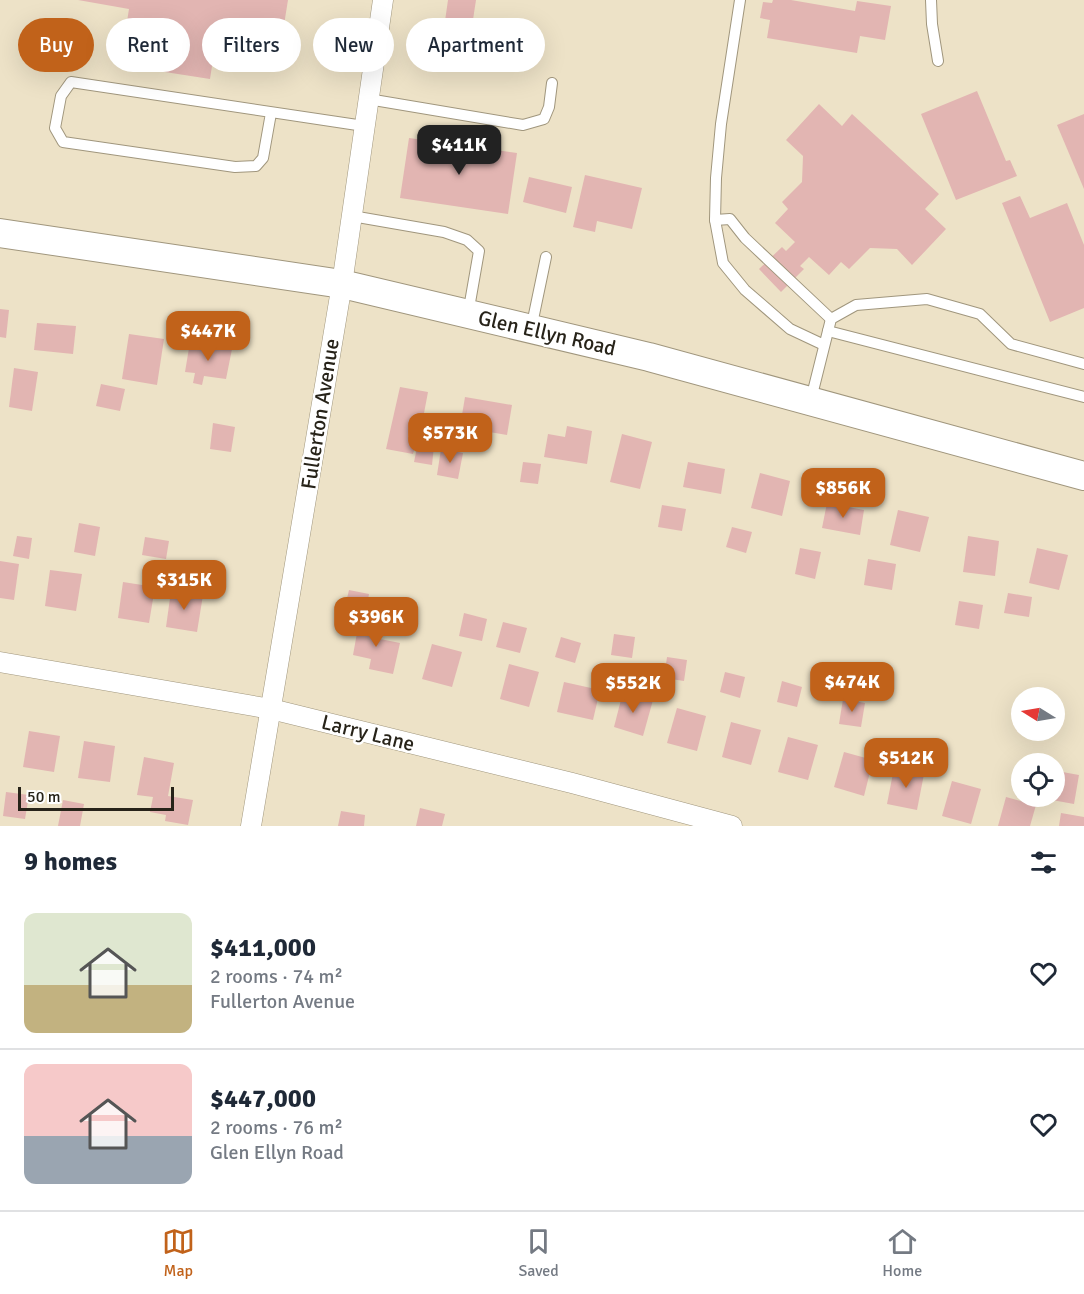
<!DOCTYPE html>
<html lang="en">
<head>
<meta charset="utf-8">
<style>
	:root { --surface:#fff; --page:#f2f2f3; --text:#1f2937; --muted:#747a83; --line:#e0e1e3; --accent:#c1621a }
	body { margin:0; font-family:Signika,sans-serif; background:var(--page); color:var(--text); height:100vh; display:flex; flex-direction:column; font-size:22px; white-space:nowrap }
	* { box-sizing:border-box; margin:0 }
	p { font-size:20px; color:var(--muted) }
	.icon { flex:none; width:33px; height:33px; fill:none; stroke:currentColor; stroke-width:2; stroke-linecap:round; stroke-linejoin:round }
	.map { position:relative; height:826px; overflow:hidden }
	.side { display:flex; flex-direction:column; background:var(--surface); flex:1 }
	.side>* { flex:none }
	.hud { position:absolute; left:18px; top:18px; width:600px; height:54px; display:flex; gap:12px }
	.needle { width:39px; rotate:281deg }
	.fabs { position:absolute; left:1011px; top:687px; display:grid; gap:12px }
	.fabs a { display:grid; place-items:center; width:54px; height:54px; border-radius:50%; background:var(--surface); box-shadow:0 6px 24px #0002; font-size:30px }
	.scale { position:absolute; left:18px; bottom:15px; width:156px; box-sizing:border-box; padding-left:6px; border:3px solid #272319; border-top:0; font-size:16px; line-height:21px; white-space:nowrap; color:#272319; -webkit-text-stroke:4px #fff; paint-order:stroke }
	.price { position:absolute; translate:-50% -51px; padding:0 14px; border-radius:12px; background:var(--accent); color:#fff; font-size:20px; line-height:39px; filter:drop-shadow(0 2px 3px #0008) }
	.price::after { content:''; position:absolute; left:50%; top:36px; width:18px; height:14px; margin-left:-9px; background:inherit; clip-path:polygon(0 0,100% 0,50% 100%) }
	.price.current { background:#222; color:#fff }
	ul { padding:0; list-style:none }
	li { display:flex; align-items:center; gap:18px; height:150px; padding:0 24px }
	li+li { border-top:2px solid var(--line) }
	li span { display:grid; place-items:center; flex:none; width:168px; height:120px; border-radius:12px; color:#555 }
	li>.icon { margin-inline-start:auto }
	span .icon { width:72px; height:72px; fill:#fffc; stroke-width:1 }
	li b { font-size:26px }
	h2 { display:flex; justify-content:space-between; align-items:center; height:72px; padding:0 24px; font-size:26px }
	.chip { padding:0 21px; border-radius:27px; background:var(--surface); box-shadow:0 6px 24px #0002; font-size:21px; line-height:54px }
	.chip.current { background:var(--accent); color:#fff }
	.menu { display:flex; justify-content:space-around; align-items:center; height:84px; border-top:2px solid var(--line); background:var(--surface); font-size:16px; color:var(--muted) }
	.menu a { display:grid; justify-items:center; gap:3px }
	.menu .current { color:var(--accent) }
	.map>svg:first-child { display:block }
</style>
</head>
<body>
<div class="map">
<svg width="1084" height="826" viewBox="0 0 1084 826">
	<rect width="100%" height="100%" fill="#ede2c7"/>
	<g fill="#e2b5b2">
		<path d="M78,0H288L283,31L219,21L210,79L120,65L129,9Z"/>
		<path d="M448,0H476L472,26L445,21Z"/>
		<path d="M773,0H791L855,11L857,1L891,6L885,40L860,36L857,53L767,38L770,20L760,18L763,2L772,3Z"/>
		<path d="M977,91L1006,161L1010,160L1017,176L956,200L921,114Z"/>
		<path d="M819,104L842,126L852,114L939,194L925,209L946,229L912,265L897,249L870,248L849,269L841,262L829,275L809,257L800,266L804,269L781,292L759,269L782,247L786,251L795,242L775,223L788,209L782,202L802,182L803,156L786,140Z"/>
		<path d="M1084,114V189L1057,125Z"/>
		<path d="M409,138L517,153L508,214L400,198Z"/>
		<path d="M585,175L642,188L632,229L597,221L595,232L573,227Z"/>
		<path d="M529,177L572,187L566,213L523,202Z"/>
		<path d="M1020,196L1030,218L1067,203L1084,245V308L1050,322L1002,203Z"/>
		<path d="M0,309L9,310L6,338L0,337Z"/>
		<path d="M37,323L76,326L73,354L34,350Z"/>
		<path d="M129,334L164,339L157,385L122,379Z"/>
		<path d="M190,342L232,349L226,379L204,376L202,385L193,383L195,373L185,372Z"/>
		<path d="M14,368L38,372L32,411L9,407Z"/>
		<path d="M101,384L125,389L120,411L96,406Z"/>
		<path d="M400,387L428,392L421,429L410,427L408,437L417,439L413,454L386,449Z"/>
		<path d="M465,397L512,405L507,435L460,427Z"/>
		<path d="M213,423L235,427L231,452L210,449Z"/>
		<path d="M567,426L592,431L587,464L544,457L548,434L565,437Z"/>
		<path d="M622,434L652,442L640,489L610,482Z"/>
		<path d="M418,443L434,446L432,465L414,462Z"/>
		<path d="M441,449L463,453L458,479L437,475Z"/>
		<path d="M523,462L541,464L538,484L520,482Z"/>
		<path d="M688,462L725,469L721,494L683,487Z"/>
		<path d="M760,473L790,481L782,516L751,508Z"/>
		<path d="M827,503L864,510L860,535L822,528Z"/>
		<path d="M662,505L686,509L682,531L658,527Z"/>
		<path d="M898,510L929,517L920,552L890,545Z"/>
		<path d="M79,523L100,527L95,556L74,552Z"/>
		<path d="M732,527L752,532L746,553L726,547Z"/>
		<path d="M17,536L32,538L29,559L13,556Z"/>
		<path d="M968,536L999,541L995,576L963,572Z"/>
		<path d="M145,537L169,541L166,559L142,555Z"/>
		<path d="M800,548L821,552L815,579L795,574Z"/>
		<path d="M1037,548L1068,555L1059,590L1029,583Z"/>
		<path d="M868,559L896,564L892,590L864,585Z"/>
		<path d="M0,561L19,564L14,600L0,598Z"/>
		<path d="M50,570L82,574L76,611L45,606Z"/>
		<path d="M123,582L155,587L149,623L118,618Z"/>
		<path d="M349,590L369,594L365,615L344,611Z"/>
		<path d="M171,591L203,595L197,632L166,627Z"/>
		<path d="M1008,593L1032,597L1029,617L1004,613Z"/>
		<path d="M959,601L983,605L979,629L955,625Z"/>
		<path d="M464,613L487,619L482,641L459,636Z"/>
		<path d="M359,622L383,627L380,639L400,643L393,674L369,669L371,659L353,655Z"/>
		<path d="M503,622L527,628L520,653L496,647Z"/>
		<path d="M614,634L635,637L632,658L611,655Z"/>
		<path d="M561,637L581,643L575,663L555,657Z"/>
		<path d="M432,644L462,652L452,687L422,679Z"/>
		<path d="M667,657L687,660L684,681L664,678Z"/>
		<path d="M509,664L539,672L529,707L500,699Z"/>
		<path d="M725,672L745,677L740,698L720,692Z"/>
		<path d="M782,681L802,687L797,707L777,702Z"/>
		<path d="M564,682L600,690L593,720L557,712Z"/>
		<path d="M623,692L653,700L643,736L614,727Z"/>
		<path d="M843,699L865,703L861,727L839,724Z"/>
		<path d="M677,708L706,716L697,751L667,743Z"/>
		<path d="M731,722L761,730L751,765L722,757Z"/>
		<path d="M29,731L60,736L54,772L23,767Z"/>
		<path d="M788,737L818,745L808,780L778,772Z"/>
		<path d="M84,741L115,746L110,782L78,778Z"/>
		<path d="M920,744L940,748L935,772L914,768Z"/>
		<path d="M844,752L873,760L864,796L834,787Z"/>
		<path d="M144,757L174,763L168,796L193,800L188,825L165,821L166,815L150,812L153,797L137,795Z"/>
		<path d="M894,768L924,774L917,810L887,804Z"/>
		<path d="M1057,771L1079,775L1074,804L1052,800L1054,796Z"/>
		<path d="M952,781L981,789L971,824L942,816Z"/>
		<path d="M6,792L29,795L25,819L3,816Z"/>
		<path d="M1006,797L1036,805L1030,826H998Z"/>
		<path d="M63,800L84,804L80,826H58Z"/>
		<path d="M420,808L445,814L442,826H416Z"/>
		<path d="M341,811L365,815L364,826H338Z"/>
		<path d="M1061,813L1084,817V826H1059Z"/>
	</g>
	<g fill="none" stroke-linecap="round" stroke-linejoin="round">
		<g stroke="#a0967d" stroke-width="12">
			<g id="lane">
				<path d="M740,0L721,124L716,178L715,220L723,263L745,290L790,329L824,345"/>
				<path d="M931,0L932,24L938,61"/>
				<path d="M368,99L523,125L544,119L549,107L552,83"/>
				<path d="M271,113L263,158L256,166L235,167L63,142L55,128L61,96L71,82L364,126"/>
				<path d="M352,216L444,232L467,240L479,251L468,314"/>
				<path d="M715,220L730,219L745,238L831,319"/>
				<path d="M531,329L546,257"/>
				<path d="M828,331L1084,397"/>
				<path d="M811,399L831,319L856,305L927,299L980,314L1011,344L1084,364"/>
			</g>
		</g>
		<g stroke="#a0967d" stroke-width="21">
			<g id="street">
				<path d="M0,662L271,709L572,783L732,826"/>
				<path d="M251,826L342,284L383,0"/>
			</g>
		</g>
		<g stroke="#a0967d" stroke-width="30">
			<path id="secondary" d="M0,233L342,284L649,357L1084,476"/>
		</g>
		<use href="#lane" stroke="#fff" stroke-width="10"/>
		<use href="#street" stroke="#fff" stroke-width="20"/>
		<use href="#secondary" stroke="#fff" stroke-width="28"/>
	</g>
	<g text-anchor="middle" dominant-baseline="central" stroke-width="5" stroke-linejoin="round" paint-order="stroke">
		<g font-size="21" fill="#272319" stroke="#fff">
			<text transform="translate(547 333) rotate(13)">Glen Ellyn Road</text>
			<text transform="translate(320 414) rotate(-81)">Fullerton Avenue</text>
			<text transform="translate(368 733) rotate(14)">Larry Lane</text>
		</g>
	</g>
</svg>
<div class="fabs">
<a><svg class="needle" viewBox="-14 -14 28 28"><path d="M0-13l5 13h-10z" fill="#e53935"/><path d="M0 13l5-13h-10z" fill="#747a83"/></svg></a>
<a><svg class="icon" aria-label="locate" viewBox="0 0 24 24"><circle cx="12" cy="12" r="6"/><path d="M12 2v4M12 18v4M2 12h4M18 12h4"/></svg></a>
</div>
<div class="scale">50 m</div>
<b class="price current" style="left:459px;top:176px">$411K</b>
<b class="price" style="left:208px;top:362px">$447K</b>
<b class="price" style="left:450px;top:464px">$573K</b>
<b class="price" style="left:843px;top:519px">$856K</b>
<b class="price" style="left:184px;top:611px">$315K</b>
<b class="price" style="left:376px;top:648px">$396K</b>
<b class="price" style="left:852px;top:713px">$474K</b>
<b class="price" style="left:633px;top:714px">$552K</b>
<b class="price" style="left:906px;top:789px">$512K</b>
<div class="hud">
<a class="chip current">Buy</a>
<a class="chip">Rent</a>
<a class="chip">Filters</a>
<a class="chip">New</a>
<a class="chip">Apartment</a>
</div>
</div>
<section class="side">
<h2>9 homes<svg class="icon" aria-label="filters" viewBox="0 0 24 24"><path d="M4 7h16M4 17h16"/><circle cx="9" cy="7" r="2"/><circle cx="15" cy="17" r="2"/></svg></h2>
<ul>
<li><span style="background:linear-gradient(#dfe7d0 60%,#c2b280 0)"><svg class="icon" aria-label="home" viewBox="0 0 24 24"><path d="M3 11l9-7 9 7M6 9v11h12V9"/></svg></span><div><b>$411,000</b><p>2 rooms · 74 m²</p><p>Fullerton Avenue</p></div><svg class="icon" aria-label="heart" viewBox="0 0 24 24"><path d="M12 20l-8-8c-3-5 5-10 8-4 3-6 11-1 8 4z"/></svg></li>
<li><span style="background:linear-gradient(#f6c9c9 60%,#9aa5b1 0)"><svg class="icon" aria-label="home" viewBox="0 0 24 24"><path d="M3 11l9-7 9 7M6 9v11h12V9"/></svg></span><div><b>$447,000</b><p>2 rooms · 76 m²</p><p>Glen Ellyn Road</p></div><svg class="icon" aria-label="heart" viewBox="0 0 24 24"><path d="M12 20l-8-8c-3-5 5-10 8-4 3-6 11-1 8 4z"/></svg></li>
</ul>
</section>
<nav class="menu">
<a class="current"><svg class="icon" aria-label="map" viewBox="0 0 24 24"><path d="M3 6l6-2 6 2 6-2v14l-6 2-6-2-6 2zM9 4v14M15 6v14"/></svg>Map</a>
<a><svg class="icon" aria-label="saved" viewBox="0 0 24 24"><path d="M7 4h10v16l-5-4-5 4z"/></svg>Saved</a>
<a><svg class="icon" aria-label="home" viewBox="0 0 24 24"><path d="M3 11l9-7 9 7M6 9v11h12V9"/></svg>Home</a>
</nav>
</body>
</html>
